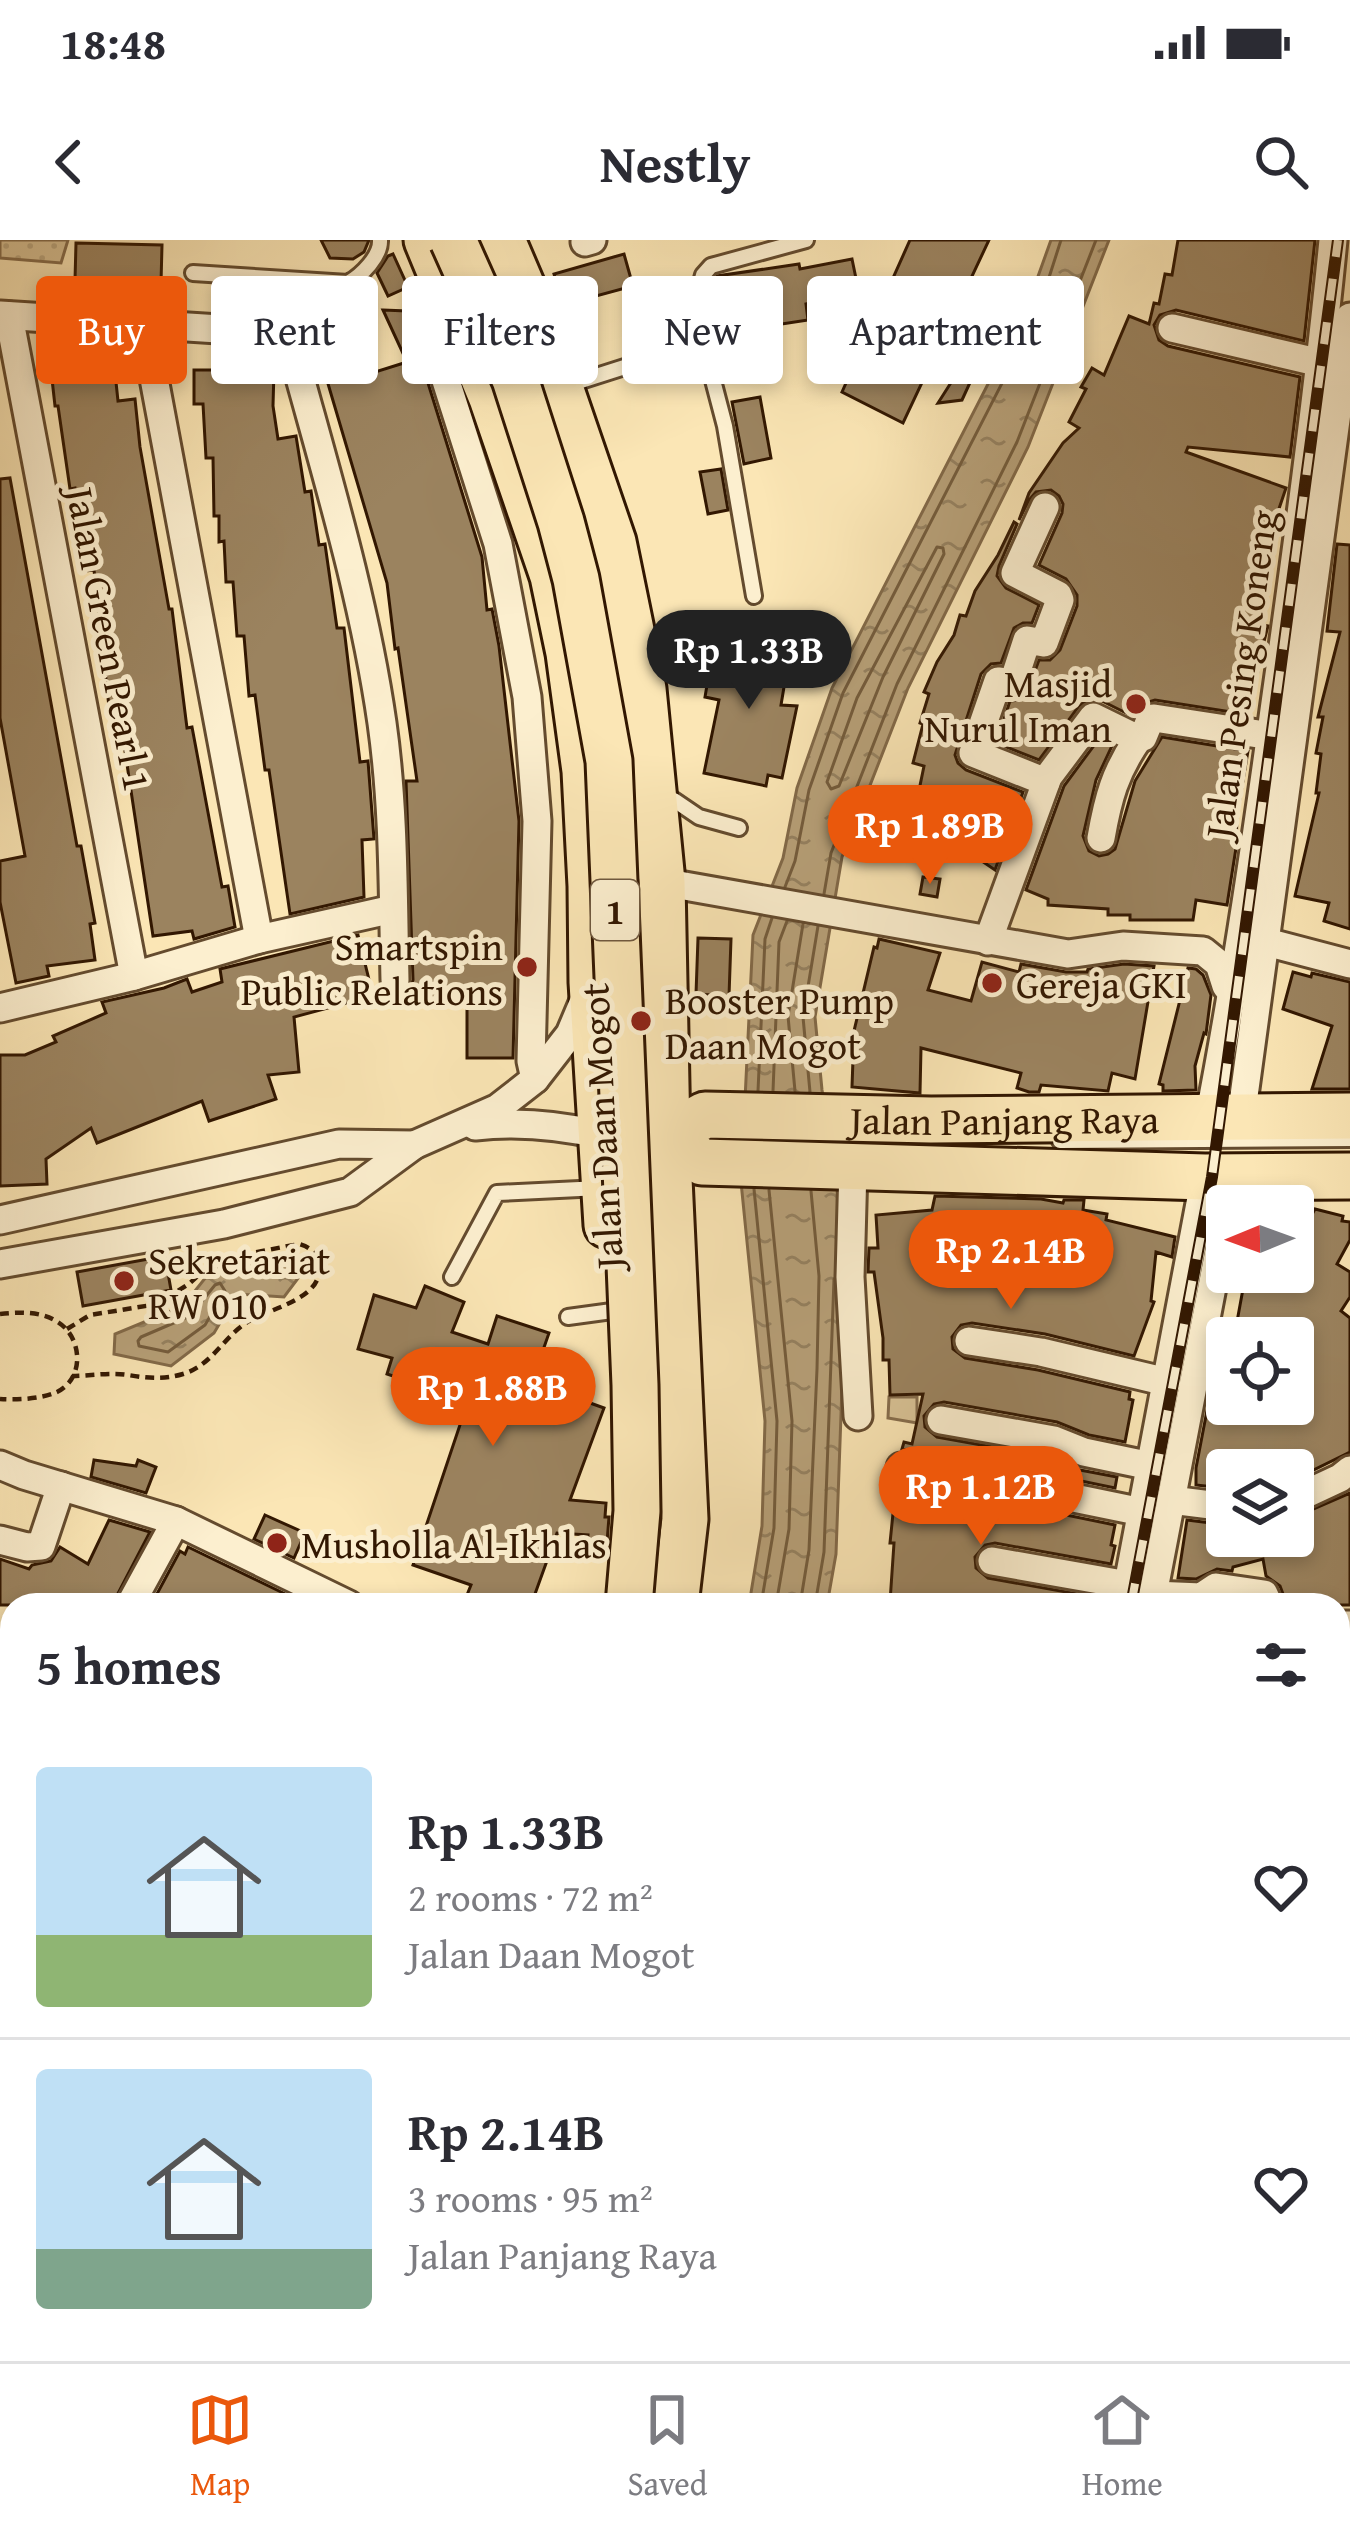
<!DOCTYPE html>
<html lang="en">
<head>
<meta charset="utf-8">
<style>
	:root { --surface:#fff; --page:#f7f7f7; --text:#2b2b33; --muted:#7c7c81; --line:#e1e1e2; --accent:#ea580c }
	body { margin:0; font-family:"Gentium Book Plus",serif; background:var(--page); color:var(--text); height:100vh; display:flex; flex-direction:column; font-size:45px; white-space:nowrap }
	* { box-sizing:border-box; margin:0 }
	p { font-size:39px; color:var(--muted) }
	.icon { flex:none; width:66px; height:66px; fill:none; stroke:currentColor; stroke-width:2; stroke-linecap:round; stroke-linejoin:round }
	.map { position:relative; flex:1; overflow:hidden }
	.details { position:absolute; left:0px; top:1353px; width:1350px; height:768px; display:flex; flex-direction:column; background:var(--surface); border-radius:36px 36px 0 0; box-shadow:0 6px 18px #0003 }
	.details>* { flex:none }
	.hud { position:absolute; left:36px; top:36px; width:1278px; height:108px; display:flex; gap:24px }
	.needle { width:78px; rotate:269deg }
	.controls { position:absolute; left:1206px; top:945px; display:grid; gap:24px }
	.controls a { display:grid; place-items:center; width:108px; height:108px; border-radius:12px; background:var(--surface); box-shadow:0 6px 18px #0003; font-size:60px }
	.price { position:absolute; translate:-50% -102px; padding:0 27px; border-radius:42px; background:var(--accent); color:#fff; font-size:39px; line-height:78px; filter:drop-shadow(0 3px 6px #0008) }
	.price::after { content:''; position:absolute; left:50%; top:72px; width:36px; height:27px; margin-left:-18px; background:inherit; clip-path:polygon(0 0,100% 0,50% 100%) }
	.price.selected { background:#222; color:#fff }
	ul { padding:0; list-style:none }
	li { display:flex; align-items:center; gap:36px; height:300px; padding:0 36px }
	li+li { border-top:3px solid var(--line) }
	li span { display:grid; place-items:center; flex:none; width:336px; height:240px; border-radius:12px; color:#555 }
	li>.icon { margin-inline-start:auto }
	span .icon { width:144px; height:144px; fill:#fffc; stroke-width:1 }
	li b { font-size:51px }
	h2 { display:flex; justify-content:space-between; align-items:center; height:144px; padding:0 36px; font-size:51px }
	.pill { padding:0 42px; border-radius:12px; background:var(--surface); box-shadow:0 6px 18px #0003; font-size:42px; line-height:108px }
	.pill.selected { background:var(--accent); color:#fff }
	.status { display:flex; justify-content:space-between; align-items:center; height:84px; padding:0 60px; background:var(--surface); direction:ltr }
	.status svg { height:33px; fill:currentColor }
	header { display:flex; justify-content:space-between; align-items:center; height:156px; padding:0 36px; background:var(--surface); font-size:54px; font-weight:700 }
	.tab-bar { display:flex; justify-content:space-around; align-items:center; height:168px; border-top:3px solid var(--line); background:var(--surface); font-size:33px; color:var(--muted) }
	.tab-bar a { display:grid; justify-items:center; gap:6px }
	.tab-bar .selected { color:var(--accent) }
	.map>svg:first-child { display:block }
</style>
</head>
<body>
<div class="status"><b>18:48</b><svg viewBox="0 0 49 12"><path d="M0 12V9h3v3zM5 12V6h3v6zM10 12V3h3v9zM15 12V0h3v12zM26 1h20v11H26zM47 4h2v5h-2z"/></svg></div>
<header><svg class="icon" aria-label="back" viewBox="0 0 24 24"><path d="M15 5l-7 7 7 7"/></svg>Nestly<svg class="icon" aria-label="search" viewBox="0 0 24 24"><circle cx="10" cy="10" r="6"/><path d="M15 15l6 6"/></svg></header>
<div class="map">
<svg width="1350" height="2121" viewBox="0 0 1350 2121">
	<defs>
		<pattern id="green-dots" width="8" height="8" patternUnits="userSpaceOnUse" patternTransform="scale(3)"><rect width="8" height="8" fill="#d9c396"/><path d="M2 2h.1M6 6h.1" fill="none" stroke="#bba780" stroke-width="1.8" stroke-linecap="round"/></pattern>
		<pattern id="cemetery-stones" width="16" height="16" patternUnits="userSpaceOnUse" patternTransform="scale(3)"><rect width="16" height="16" fill="#d9c396"/><path d="M2 7V4a2 2 0 0 1 4 0v3zM10 15v-3a2 2 0 0 1 4 0v3z" fill="#bba780"/></pattern>
		<pattern id="water-ripples" width="26" height="14" patternUnits="userSpaceOnUse" patternTransform="scale(3)"><rect width="26" height="14" fill="#b7a078"/><path d="M2 4q2-2 4 0t4 0M15 11q2-2 4 0t4 0" fill="none" stroke="#958160"/></pattern>
	</defs>
	<rect width="100%" height="100%" fill="#fbe6b5"/>
	<filter id="stains"><feTurbulence type="fractalNoise" baseFrequency=".00167" numOctaves="4"/><feColorMatrix values="0 0 0 0 .2 0 0 0 0 .09 0 0 0 0 .02 0 0 0 .5 -.17"/></filter>
	<radialGradient id="worn" r=".72"><stop offset=".6" stop-color="#630" stop-opacity="0"/><stop offset="1" stop-color="#630" stop-opacity=".3"/></radialGradient>
	<path fill="url(#green-dots)" stroke="#866d4c" stroke-width="3" d="M0,0H68L61,23L0,18Z"/>
	<path fill="url(#cemetery-stones)" stroke="#866d4c" stroke-width="3" d="M889,1157H917V1183L888,1178Z"/>
	<g fill="url(#water-ripples)" stroke="#826948" stroke-width="3">
		<path d="M1051,0H1109L1028,207L908,448L842,617L815,777L822,850L839,955L846,1035L836,1314L827,1365H749L762,1286L765,1181L741,942L753,695L783,618L797,548L832,448L1026,70Z"/>
		<path d="M308,1025L284,1057L237,1054L214,1093L171,1126L114,1114L115,1094L183,1066L214,1027Z"/>
		<path d="M526,2109H603L599,2121H523Z"/>
	</g>
	<g fill="none" stroke-linecap="round" stroke-linejoin="round">
		<g stroke="#745c3c" stroke-width="3">
			<path d="M937,307L943,308L944,314L883,437L839,546L831,549L827,542L857,458Z"/>
			<path d="M785,647L795,621L809,550L843,453L1037,75L1061,0"/>
			<path d="M824,654L831,613L897,444L1017,202L1096,0"/>
			<path d="M758,851L765,699L772,678"/>
			<path d="M773,851L779,702L787,681"/>
			<path d="M795,851L788,776L803,684"/>
			<path d="M810,852L803,777L818,686"/>
			<path d="M754,949L777,1181L774,1288L761,1365"/>
			<path d="M769,950L792,1181L789,1289L776,1365"/>
			<path d="M220,1043L225,1051L205,1085L168,1112L139,1106L138,1101L141,1097L190,1076L215,1045Z"/>
			<path d="M800,1365L809,1310L817,1129L819,1036L811,951"/>
			<path d="M815,1365L824,1312L834,1039"/>
		</g>
		<path stroke="#826948" stroke-width="8" d="M784,2109L786,2121"/>
	</g>
	<g fill="#9b835f" stroke="#321701" stroke-width="3">
		<path d="M321,0H369L364,12L353,19L330,18Z"/>
		<path d="M910,0H989L903,183L842,152Z"/>
		<path d="M1178,0H1315L1304,101L1176,70L1160,75L1154,85L1159,100L1168,106L1300,137L1290,217L1188,207L1186,212L1286,248L1263,316L1268,317L1260,349L1268,352L1257,384L1268,386L1256,432H1258L1244,474L1155,460L1142,464L1132,476L1100,460L1086,461L1079,466L1039,520L996,503L1010,461L1020,460L1026,455L1039,420H1050L1060,410L1077,366V355L1066,339L1039,325L1062,273L1063,264L1059,256L1051,250L1036,252L1029,260L1019,280L1029,253L1063,203L1079,188L1069,182L1086,149L1081,147L1092,128L1104,135L1129,76L1149,84L1154,63L1159,64L1165,34L1172,35Z"/>
		<path d="M76,3L162,5L161,43L75,40Z"/>
		<path d="M393,14L408,47L388,56L377,33L388,16Z"/>
		<path d="M624,14L633,46L563,65L554,34Z"/>
		<path d="M852,19L859,53L806,64L808,80L717,94L711,47L717,36L799,24L800,29Z"/>
		<path d="M383,70L407,71L424,109L420,111L424,130L482,317L487,370L492,369L499,406L519,581L513,818H467V760H405L413,740L406,541H417L398,408L395,409L387,343L326,137L366,125L369,134L407,122Z"/>
		<path d="M975,105L985,110L962,160L938,163Z"/>
		<path d="M113,114L118,161L135,159L140,207L169,369H172L187,488L192,487L222,647L228,646L235,687L194,699L192,691L153,696L123,498L118,499L113,467H109L94,330L85,331L75,248L70,249L58,166H55L50,121Z"/>
		<path d="M194,130H274L273,166L278,199L296,196L305,252L311,251L319,305L325,304L337,388H344L360,522L368,521L374,599L362,600L364,657L290,674L269,530H265L255,455L249,456L244,396H237L233,342H226L224,301L219,302V276H214L213,218H206L203,164H194Z"/>
		<path d="M760,157L771,218L744,224L732,162Z"/>
		<path d="M721,229L728,270L708,274L700,232Z"/>
		<path d="M10,238L77,606H81L95,683L90,684L95,720L47,726L49,736L16,743L0,662V621L25,616L0,478V239Z"/>
		<path d="M1014,282L1017,284L999,326L997,336L1006,348L1039,365L1032,383H1023L1014,388L1001,423L991,424L981,434L955,515L958,523L966,530L1023,552L995,630L945,596L957,577L916,565L924,526L913,523L923,484L920,483L929,454L924,452L937,422L954,395L960,375L966,376L975,351L998,315Z"/>
		<path d="M1337,304L1350,305V689L1324,681L1329,663L1295,656L1319,553H1316L1321,514L1316,513L1323,477H1318L1340,392L1327,391Z"/>
		<path d="M715,398L790,411L781,465L797,466L782,538L768,535L766,546L704,533L719,460L705,457Z"/>
		<path d="M1162,497L1248,511L1237,576L1236,608L1227,665L1196,660L1193,680H1130V675H1108V669L1048,665V659L1026,650L1064,546L1098,500L1112,506L1096,540L1083,596L1089,611L1099,616L1108,614L1115,609L1135,541Z"/>
		<path d="M923,637L940,639L937,657L920,654Z"/>
		<path d="M358,695L373,756L294,777L299,832L268,835L276,859L209,881L202,861L97,903L91,888L46,919L47,944L0,946V815H25L56,802L53,796L106,773L102,762L164,748L187,739L192,752L222,742L220,729Z"/>
		<path d="M698,698L731,699L729,756L696,754Z"/>
		<path d="M879,699L940,713L928,750L971,761L982,722L1019,732L1021,724L1066,732H1087L1088,729L1124,724L1154,726L1135,839L1112,833L1108,851L1041,845L1039,852H1029L1017,848L1021,833L921,808L920,853L852,847L854,791L874,707L877,708Z"/>
		<path d="M1188,728L1196,729L1203,735L1211,755L1206,794L1204,793L1195,826L1196,850L1163,851V845L1159,844Z"/>
		<path d="M1293,732L1311,737L1312,733L1350,742V849H1312L1332,786L1283,769Z"/>
		<path d="M935,956L1041,959L1063,963L1064,960H1084L1083,970L1107,974L1106,980L1175,997L1172,1017L1156,1012L1151,1061L1154,1062L1134,1116L1045,1094L972,1083L961,1085L952,1097L953,1109L965,1118L1038,1130L1130,1152L1129,1159L1133,1160L1125,1202L1089,1195L1057,1182L944,1162L934,1164L924,1176L925,1187L937,1197L1049,1217L1080,1230L1117,1237L1115,1248L999,1224L902,1209L904,1202L912,1204L923,1154L890,1155L889,1120H883V1098L874,1032H868L869,1008H878L876,975L932,970Z"/>
		<path d="M1315,969L1343,976L1342,981L1350,982V1000L1337,1024L1350,1032V1057L1341,1071L1350,1078V1212L1293,1240V1230H1227V1237H1213L1214,1247L1196,1245V1228L1209,1160L1224,1164H1293V1098H1234L1245,1038L1268,1043L1275,1032H1293V985L1302,972L1310,978Z"/>
		<path d="M165,1016L171,1050L83,1066L77,1032Z"/>
		<path d="M425,1046L464,1062L452,1092L488,1104L497,1076L549,1093L532,1142L604,1168L570,1260L606,1263L605,1277H609L606,1315L587,1312L588,1295L557,1293L531,1365H463L471,1345L413,1325L468,1161L387,1134L392,1118L358,1109L374,1055L416,1068Z"/>
		<path d="M94,1220L136,1226L138,1220L156,1227L146,1253L91,1237Z"/>
		<path d="M896,1244L993,1260L1115,1285L1111,1305L1115,1306L1111,1324L995,1303L985,1305L975,1317L976,1328L988,1338L1100,1358V1365H916L917,1363L890,1362L894,1303H890Z"/>
		<path d="M1350,1253V1365H1299L1298,1359L1286,1362L1280,1346L1266,1336L1263,1319L1233,1327L1232,1331L1217,1329L1196,1339L1178,1338L1187,1280L1227,1285V1296H1293V1278Z"/>
		<path d="M265,1275L305,1293L294,1318L254,1299Z"/>
		<path d="M109,1280L150,1292L112,1365H0V1319L29,1329L32,1325L51,1321L60,1307L88,1324Z"/>
		<path d="M188,1307L308,1365H151L180,1311L185,1314Z"/>
	</g>
	<g fill="none" stroke-linecap="round" stroke-linejoin="round">
		<g stroke="#644b2e" stroke-width="20">
			<g id="service">
				<path d="M193,33L348,43C362,35 381,16 380,0"/>
				<path d="M565,146L703,102"/>
				<path d="M754,356L725,186L703,102L700,46L703,35L711,26L806,0"/>
				<path d="M661,557L674,560L699,577L739,588"/>
				<path d="M1060,901L1350,899"/>
				<path d="M452,1037L497,953L600,948"/>
				<path d="M568,1077L612,1071"/>
				<path d="M351,2109L360,2114L376,2118"/>
				<path d="M672,2121L676,2109"/>
			</g>
		</g>
		<g stroke="#644b2e" stroke-width="33">
			<g id="minor">
				<path d="M585,2L592,0"/>
				<path d="M0,75L266,92C280,98 287,102 294,116C327,237 364,358 382,483C394,568 393,654 395,740"/>
				<path d="M9,76L134,736"/>
				<path d="M144,85L259,699"/>
				<path d="M1172,88L1321,123"/>
				<path d="M441,125L498,304L527,457L537,581L531,821L535,839"/>
				<path d="M1045,267L1015,333L1058,355L1060,360L1044,403L1027,400L1013,443L998,441L973,513L1046,542"/>
				<path d="M1101,598C1108,558 1115,532 1138,499"/>
				<path d="M662,642L1068,714L1123,706L1203,711L1219,724L1226,746L1232,753"/>
				<path d="M988,701L1048,537L1093,477L1138,499L1143,497L1150,480L1154,478L1271,496"/>
				<path d="M1266,702L1350,724"/>
				<path d="M0,768L134,736L259,699L393,669"/>
				<path d="M1209,878C1236,740 1256,602 1275,463C1297,309 1318,155 1333,0"/>
				<path d="M1241,878L1350,77"/>
				<path d="M475,886C518,881 559,885 602,895"/>
				<path d="M853,927L850,1037L858,1176"/>
				<path d="M0,980L339,904L414,905"/>
				<path d="M0,1024L224,984L350,952L414,905L498,868L535,839L570,794L586,756"/>
				<path d="M969,1101L1041,1112L1167,1142"/>
				<path d="M941,1180L1054,1200L1084,1212L1151,1226"/>
				<path d="M0,1225L24,1235L176,1281L349,1365"/>
				<path d="M901,1227L996,1242L1142,1272"/>
				<path d="M1171,1260L1227,1267"/>
				<path d="M1293,1260L1340,1238L1350,1230"/>
				<path d="M0,1300L27,1307L41,1306L61,1246"/>
				<path d="M992,1321L1128,1345"/>
				<path d="M1153,1355L1201,1357L1216,1347L1264,1354L1269,1365"/>
				<path d="M130,1365L176,1281"/>
				<path d="M1124,1365L1205,937"/>
				<path d="M1151,1365L1227,969"/>
				<path d="M1338,1385H1350"/>
				<path d="M1338,1482L1350,1431"/>
				<path d="M0,1629L12,1604"/>
				<path d="M1338,1918H1350"/>
				<path d="M0,2080L12,2086"/>
				<path d="M64,2109L91,2121"/>
				<path d="M39,2121L43,2109"/>
				<path d="M204,2121L208,2109"/>
				<path d="M972,2121L975,2109"/>
				<path d="M1019,2121L1021,2109"/>
				<path d="M1185,2121L1189,2109"/>
			</g>
		</g>
		<g stroke="#321701" stroke-width="51">
			<g id="primary">
				<path id="s1" d="M635,895L667,896L705,875L931,880L1350,876"/>
				<path d="M667,896L702,922L1205,937L1350,936"/>
			</g>
		</g>
		<g stroke="#321701" stroke-width="51">
			<g id="trunk">
				<path d="M427,0L492,158L553,336L569,413L585,531L591,646L592,742L607,985"/>
				<path d="M502,0L540,89L613,302L643,449L662,642L667,896L685,1279L675,1365"/>
				<path d="M391,2121L395,2109"/>
				<path d="M448,2121L452,2109"/>
			</g>
		</g>
		<g stroke="#321701" stroke-width="4.5" stroke-dasharray="9 6" stroke-linecap="butt">
			<path d="M0,1074C18,1072 40,1071 56,1081C82,1095 86,1138 57,1152C41,1159 18,1160 0,1159"/>
			<path d="M67,1089L90,1075L158,1064L190,1043L215,1020L299,1004C309,1007 315,1011 318,1022C328,1059 268,1068 246,1083C222,1099 212,1125 183,1134C163,1140 147,1138 128,1135C110,1132 90,1136 72,1136"/>
		</g>
		<use href="#service" stroke="#fcefcf" stroke-width="14"/>
		<use href="#minor" stroke="#fcefcf" stroke-width="27"/>
		<use href="#primary" stroke="#fbe6b5" stroke-width="45"/>
		<use href="#trunk" stroke="#fbe6b5" stroke-width="45"/>
		<g stroke="#321701" stroke-width="12">
			<g id="rail">
				<path d="M1131,1365L1212,937L1338,0"/>
				<path d="M986,2121L988,2109"/>
				<path d="M1009,2121L1011,2109"/>
			</g>
		</g>
		<use href="#rail" stroke="#fcefcf" stroke-width="8" stroke-dasharray="22" stroke-linecap="butt"/>
		<g stroke="#321701" stroke-width="51" stroke-linecap="butt">
			<path id="trunk-bridge" d="M453,0L515,139L561,282L576,339L609,521L635,1145L637,1271L629,1365"/>
		</g>
		<use href="#trunk-bridge" stroke="#fbe6b5" stroke-width="45"/>
	</g>
	<g fill="#8f2418" stroke="#fcefcf" stroke-width="4.5">
		<circle cx="1136" cy="464" r="12"/>
		<circle cx="527" cy="727" r="12"/>
		<circle cx="992" cy="743" r="12"/>
		<circle cx="641" cy="781" r="12"/>
		<circle cx="124" cy="1041" r="12"/>
		<circle cx="277" cy="1303" r="12"/>
	</g>
	<g text-anchor="middle" dominant-baseline="central" stroke-width="10" stroke-linejoin="round" paint-order="stroke">
		<rect fill="#fcefcf" stroke="#6f583f" stroke-width="3" x="591" y="640" width="48" height="60" rx="9"/>
		<g font-size="36" font-weight="bold" fill="#321701">
			<text x="615" y="670">1</text>
		</g>
		<g font-size="39" fill="#321701" stroke="#fcefcf">
			<text transform="translate(110 399) rotate(79)">Jalan Green Pearl 1</text>
			<text transform="translate(1240 434) rotate(-82)">Jalan Pesing Koneng</text>
			<text stroke="none"><textPath href="#s1" startOffset="375">Jalan Panjang Raya</textPath></text>
			<text transform="translate(601 886) rotate(-93)">Jalan Daan Mogot</text>
		</g>
		<g font-size="39" fill="#321701" stroke="#fcefcf" text-anchor="start">
			<text x="1112" y="442" text-anchor="end">Masjid<tspan x="1112" dy="45">Nurul Iman</tspan></text>
			<text x="503" y="705" text-anchor="end">Smartspin<tspan x="503" dy="45">Public Relations</tspan></text>
			<text x="1016" y="743">Gereja GKI</text>
			<text x="665" y="759">Booster Pump<tspan x="665" dy="45">Daan Mogot</tspan></text>
			<text x="148" y="1019">Sekretariat<tspan x="148" dy="45">RW 010</tspan></text>
			<text x="301" y="1303">Musholla Al-Ikhlas</text>
		</g>
	</g>
	<rect width="100%" height="100%" filter="url(#stains)"/>
	<rect width="100%" height="100%" fill="url(#worn)"/>
</svg>
<div class="controls">
<a><svg class="needle" viewBox="-14 -14 28 28"><path d="M0-13l5 13h-10z" fill="#e53935"/><path d="M0 13l5-13h-10z" fill="#7c7c81"/></svg></a>
<a><svg class="icon" aria-label="locate" viewBox="0 0 24 24"><circle cx="12" cy="12" r="6"/><path d="M12 2v4M12 18v4M2 12h4M18 12h4"/></svg></a>
<a><svg class="icon" aria-label="layers" viewBox="0 0 24 24"><path d="M12 4l9 5-9 5-9-5zM3 14l9 5 9-5"/></svg></a>
</div>
<b class="price selected" style="left:749px;top:472px">Rp 1.33B</b>
<b class="price" style="left:930px;top:647px">Rp 1.89B</b>
<b class="price" style="left:1011px;top:1072px">Rp 2.14B</b>
<b class="price" style="left:493px;top:1209px">Rp 1.88B</b>
<b class="price" style="left:981px;top:1308px">Rp 1.12B</b>
<div class="hud">
<a class="pill selected">Buy</a>
<a class="pill">Rent</a>
<a class="pill">Filters</a>
<a class="pill">New</a>
<a class="pill">Apartment</a>
</div>
<section class="details">
<h2>5 homes<svg class="icon" aria-label="filters" viewBox="0 0 24 24"><path d="M4 7h16M4 17h16"/><circle cx="9" cy="7" r="2"/><circle cx="15" cy="17" r="2"/></svg></h2>
<ul>
<li><span style="background:linear-gradient(#bfe0f5 70%,#8fb573 0)"><svg class="icon" aria-label="home" viewBox="0 0 24 24"><path d="M3 11l9-7 9 7M6 9v11h12V9"/></svg></span><div><b>Rp 1.33B</b><p>2 rooms · 72 m²</p><p>Jalan Daan Mogot</p></div><svg class="icon" aria-label="heart" viewBox="0 0 24 24"><path d="M12 20l-8-8c-3-5 5-10 8-4 3-6 11-1 8 4z"/></svg></li>
<li><span style="background:linear-gradient(#bfe0f5 75%,#7fa58c 0)"><svg class="icon" aria-label="home" viewBox="0 0 24 24"><path d="M3 11l9-7 9 7M6 9v11h12V9"/></svg></span><div><b>Rp 2.14B</b><p>3 rooms · 95 m²</p><p>Jalan Panjang Raya</p></div><svg class="icon" aria-label="heart" viewBox="0 0 24 24"><path d="M12 20l-8-8c-3-5 5-10 8-4 3-6 11-1 8 4z"/></svg></li>
</ul>
</section>
</div>
<nav class="tab-bar">
<a class="selected"><svg class="icon" aria-label="map" viewBox="0 0 24 24"><path d="M3 6l6-2 6 2 6-2v14l-6 2-6-2-6 2zM9 4v14M15 6v14"/></svg>Map</a>
<a><svg class="icon" aria-label="saved" viewBox="0 0 24 24"><path d="M7 4h10v16l-5-4-5 4z"/></svg>Saved</a>
<a><svg class="icon" aria-label="home" viewBox="0 0 24 24"><path d="M3 11l9-7 9 7M6 9v11h12V9"/></svg>Home</a>
</nav>
</body>
</html>
